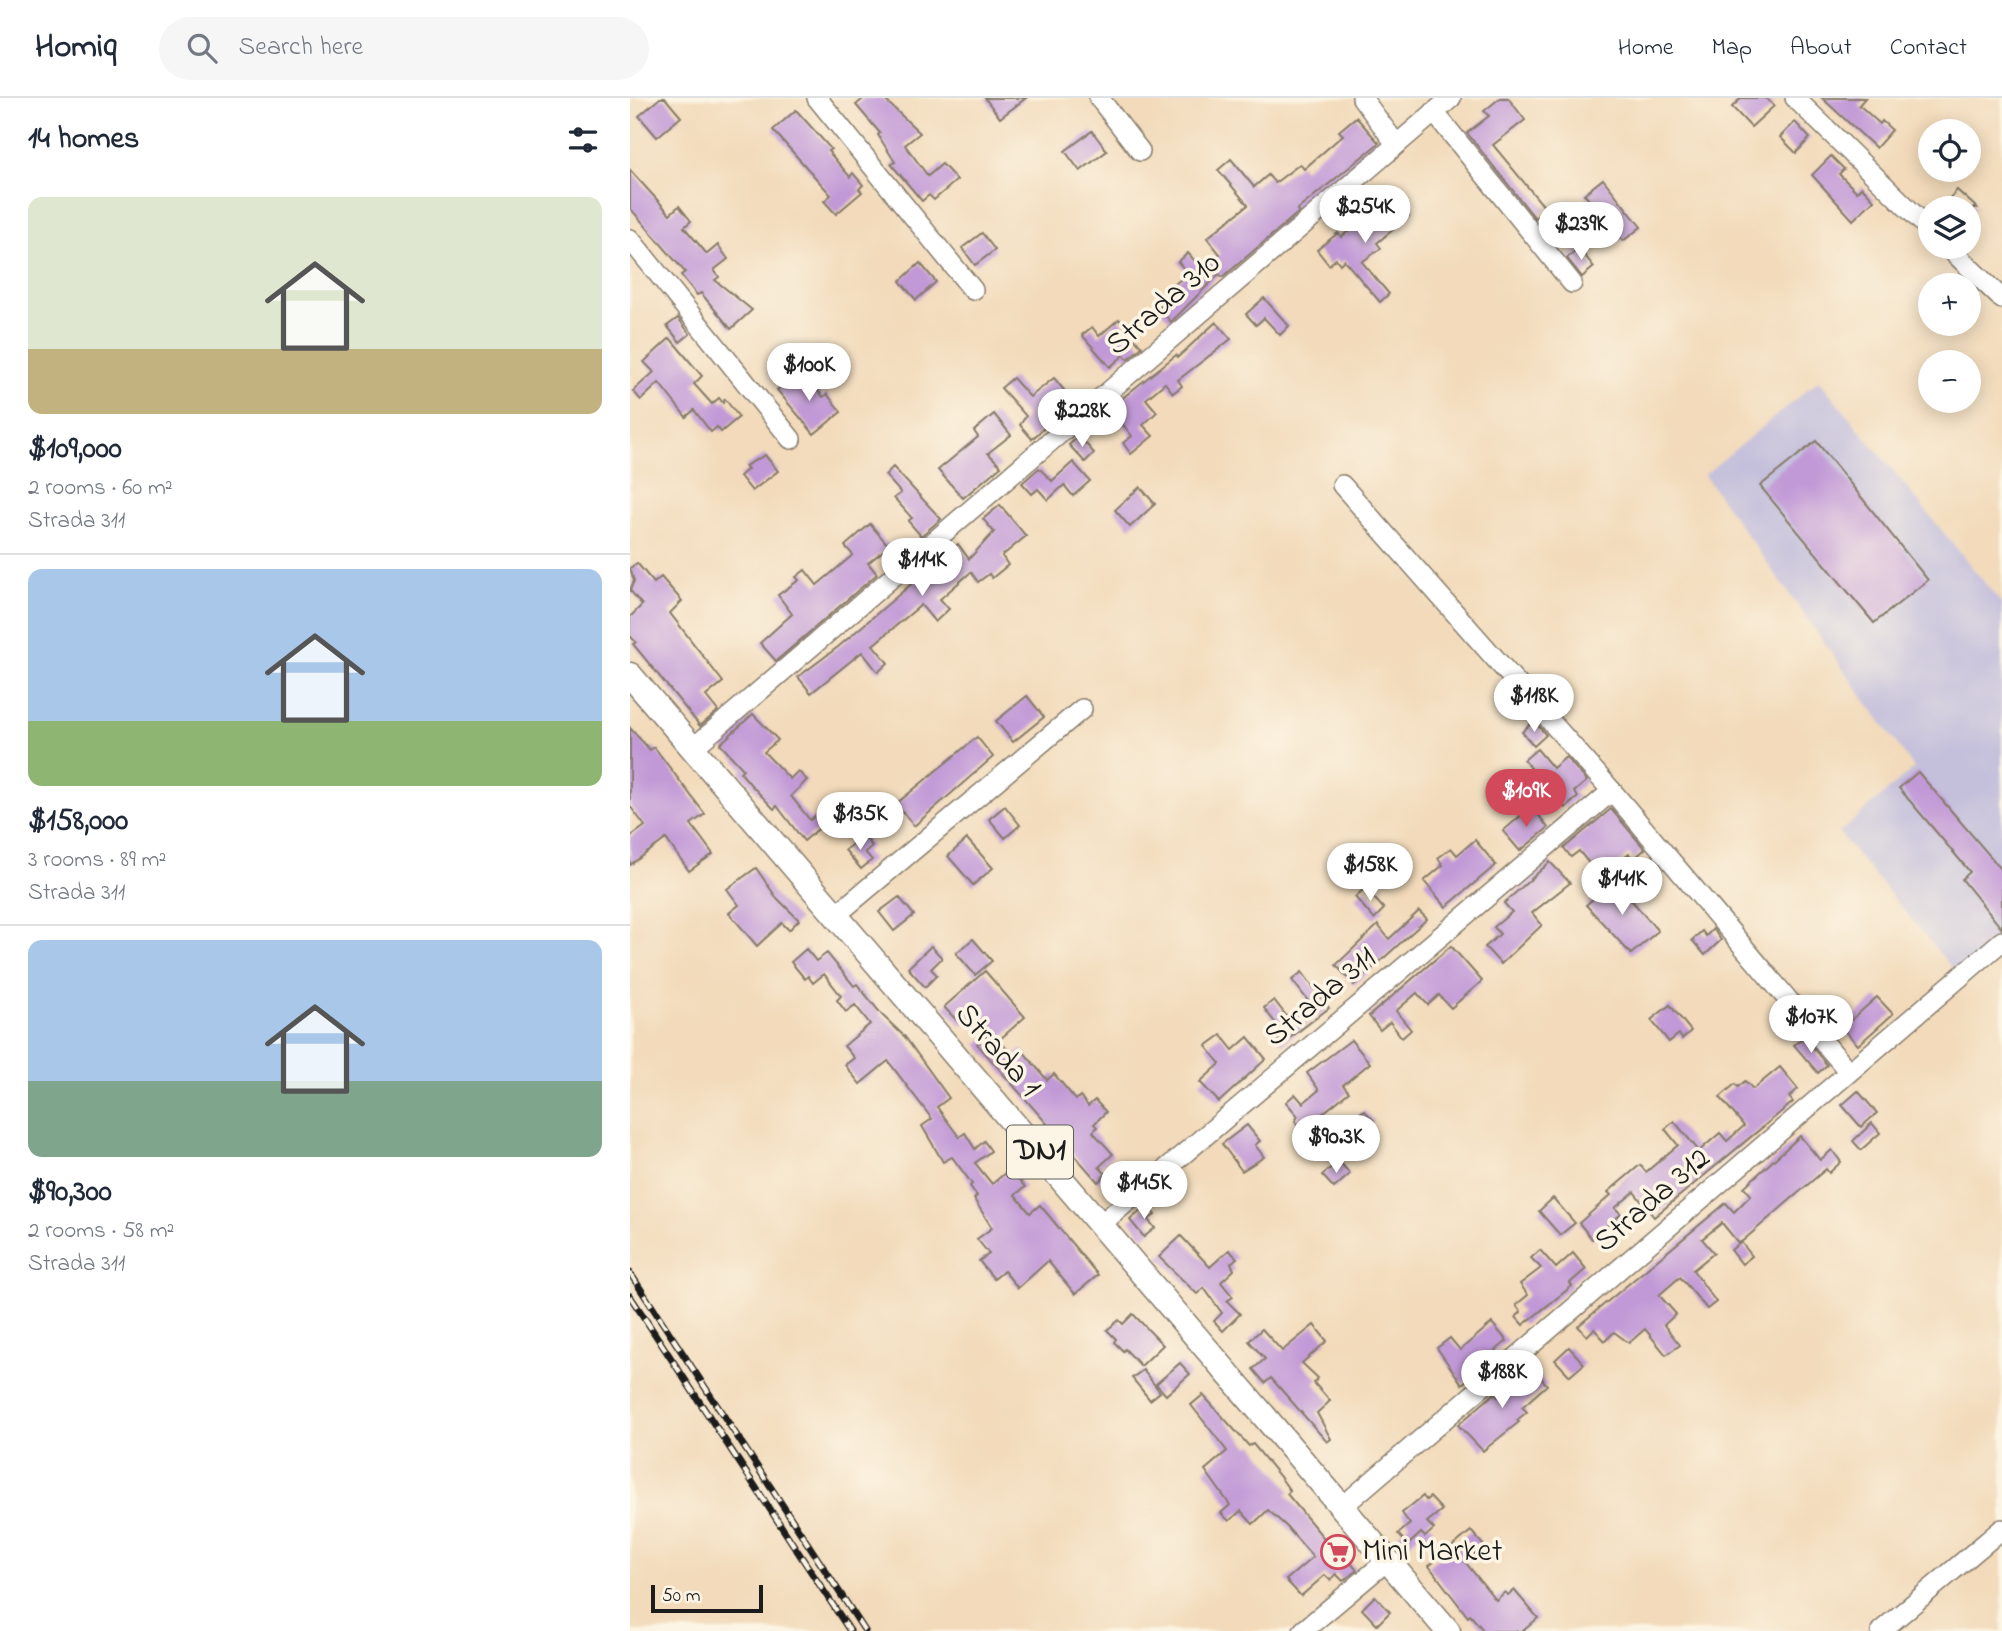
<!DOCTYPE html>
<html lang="en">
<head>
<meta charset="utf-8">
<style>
	:root { --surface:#fff; --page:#f6f6f7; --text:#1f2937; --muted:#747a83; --line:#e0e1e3; --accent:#d1495b }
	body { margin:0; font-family:"Indie Flower",sans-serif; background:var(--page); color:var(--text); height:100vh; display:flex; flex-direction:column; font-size:26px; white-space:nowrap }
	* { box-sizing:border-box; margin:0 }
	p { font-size:23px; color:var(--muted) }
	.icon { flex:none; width:38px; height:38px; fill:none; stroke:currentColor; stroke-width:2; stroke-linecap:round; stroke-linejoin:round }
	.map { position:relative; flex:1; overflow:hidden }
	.side { display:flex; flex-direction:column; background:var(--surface); width:630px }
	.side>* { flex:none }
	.tools { position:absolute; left:1288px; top:21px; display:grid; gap:14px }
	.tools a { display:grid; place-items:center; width:63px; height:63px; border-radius:50%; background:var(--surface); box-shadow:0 4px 18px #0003; font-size:35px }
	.scale { position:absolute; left:21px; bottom:18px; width:112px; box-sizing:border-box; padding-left:7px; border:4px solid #1c1c1c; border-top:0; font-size:19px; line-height:24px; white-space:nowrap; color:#1c1c1c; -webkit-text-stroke:5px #fcf5e5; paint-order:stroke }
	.price { position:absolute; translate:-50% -60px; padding:0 16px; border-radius:24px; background:#fff; color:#222; font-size:23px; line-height:46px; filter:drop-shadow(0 2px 4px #0008) }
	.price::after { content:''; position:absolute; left:50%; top:42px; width:21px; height:16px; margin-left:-10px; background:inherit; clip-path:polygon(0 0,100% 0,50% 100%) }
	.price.on { background:var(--accent); color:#fff }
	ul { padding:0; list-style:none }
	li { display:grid; align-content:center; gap:14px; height:371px; padding:0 28px }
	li+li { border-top:2px solid var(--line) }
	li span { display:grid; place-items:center; height:217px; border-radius:14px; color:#555 }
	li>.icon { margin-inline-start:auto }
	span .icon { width:126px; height:126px; fill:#fffc; stroke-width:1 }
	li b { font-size:30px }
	h2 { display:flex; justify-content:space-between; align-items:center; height:84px; padding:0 28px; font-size:30px }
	header { display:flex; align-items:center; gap:42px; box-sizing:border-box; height:98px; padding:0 35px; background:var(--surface); border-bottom:2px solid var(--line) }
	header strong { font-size:33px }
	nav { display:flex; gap:38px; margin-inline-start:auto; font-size:24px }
	.search { width:490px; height:63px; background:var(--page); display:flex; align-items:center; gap:18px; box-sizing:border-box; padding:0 24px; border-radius:38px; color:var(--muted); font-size:26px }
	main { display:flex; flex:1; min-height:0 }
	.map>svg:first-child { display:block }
</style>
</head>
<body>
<header>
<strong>Homiq</strong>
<div class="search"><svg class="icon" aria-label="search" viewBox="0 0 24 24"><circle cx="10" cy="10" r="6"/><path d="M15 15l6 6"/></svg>Search here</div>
<nav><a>Home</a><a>Map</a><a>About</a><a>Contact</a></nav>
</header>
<main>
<section class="side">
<h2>14 homes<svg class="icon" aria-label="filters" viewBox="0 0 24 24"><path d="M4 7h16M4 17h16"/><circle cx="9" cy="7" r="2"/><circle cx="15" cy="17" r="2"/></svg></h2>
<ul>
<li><span style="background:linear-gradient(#dfe7d0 70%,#c2b280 0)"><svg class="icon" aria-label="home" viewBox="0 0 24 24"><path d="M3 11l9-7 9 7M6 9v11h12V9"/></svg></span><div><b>$109,000</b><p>2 rooms · 60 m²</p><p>Strada 311</p></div></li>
<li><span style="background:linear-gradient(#a9c7e8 70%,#8fb573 0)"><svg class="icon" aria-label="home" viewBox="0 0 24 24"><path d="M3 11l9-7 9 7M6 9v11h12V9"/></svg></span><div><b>$158,000</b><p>3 rooms · 89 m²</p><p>Strada 311</p></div></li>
<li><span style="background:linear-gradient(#a9c7e8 65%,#7fa58c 0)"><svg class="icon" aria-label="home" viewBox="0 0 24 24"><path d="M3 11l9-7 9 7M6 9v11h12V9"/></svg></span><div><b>$90,300</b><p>2 rooms · 58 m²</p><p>Strada 311</p></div></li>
</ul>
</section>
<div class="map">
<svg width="1372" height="1533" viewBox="0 0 1372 1533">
	<rect width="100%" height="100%" fill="#fcf5e5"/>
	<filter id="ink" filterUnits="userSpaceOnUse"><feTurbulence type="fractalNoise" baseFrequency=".0143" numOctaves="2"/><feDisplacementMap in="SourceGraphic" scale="14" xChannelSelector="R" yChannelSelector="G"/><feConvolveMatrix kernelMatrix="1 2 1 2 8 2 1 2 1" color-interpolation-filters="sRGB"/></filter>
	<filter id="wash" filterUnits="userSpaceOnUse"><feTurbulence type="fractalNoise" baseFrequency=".00686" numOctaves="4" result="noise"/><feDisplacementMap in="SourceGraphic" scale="28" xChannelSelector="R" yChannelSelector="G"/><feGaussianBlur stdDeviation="1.57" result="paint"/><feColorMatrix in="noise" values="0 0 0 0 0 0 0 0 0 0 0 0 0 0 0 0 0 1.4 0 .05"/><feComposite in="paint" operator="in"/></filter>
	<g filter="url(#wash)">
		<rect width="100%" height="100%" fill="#f2daba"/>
		<path fill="#c4c0db" d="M1189,282L1372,506V838L1327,876L1209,735L1284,670L1074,377Z"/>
		<g id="blocks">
			<g fill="#c199d7">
				<path d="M30,0H35L51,19L27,39L9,18Z"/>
				<path d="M234,0H253L290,35L275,47L298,78L312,66L327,82L304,102L299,97L292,103L261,66L265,64L248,37L250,35L226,7Z"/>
				<path d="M355,0H396L370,20Z"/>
				<path d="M870,0H878L895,22L863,47L916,111L905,120L837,35L859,18L854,13Z"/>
				<path d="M1111,0H1136L1144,8L1121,29L1102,9Z"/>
				<path d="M1192,0H1235L1229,7L1250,26L1252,23L1262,32L1246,50Z"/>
				<path d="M166,12L201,51L198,53L220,79L223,75L233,87L229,91L232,94L206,116L194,103L201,97L143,32Z"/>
				<path d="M726,19L749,45L667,112L669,114L593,179L589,176L541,224L529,210L537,204L531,198L558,175L548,164L558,155L571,170L590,156L577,140L618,107L588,72L601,61L624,89L638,77L645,85L670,66L674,71L713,37L709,33Z"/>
				<path d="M1165,24L1180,40L1166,55L1150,39Z"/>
				<path d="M462,33L477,53L450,73L435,53Z"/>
				<path d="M1201,58L1214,71L1209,76L1227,94L1232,89L1244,102L1223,122L1182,77Z"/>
				<path d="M0,72L40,116L49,108L61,123L54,129L77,156L88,147L98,161L84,172L89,179L85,182L122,212L101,231L71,195L67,197L51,177L55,174L0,110Z"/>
				<path d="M973,81L1011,129L993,143L954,96Z"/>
				<path d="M1327,92L1347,110H1311Z"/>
				<path d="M765,101L779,118L747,145L751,150L732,164L759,196L750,204L714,162L710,166L706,161L699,167L687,152L708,135L711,139L737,119L739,122Z"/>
				<path d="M352,135L365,152L345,167L332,150Z"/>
				<path d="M949,150L964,169L952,179L937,160Z"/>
				<path d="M290,165L306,184L286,202L270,183Z"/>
				<path d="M634,200L659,228L650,237L634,220L626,227L616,216Z"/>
				<path d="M48,220L60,236L50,244L37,228Z"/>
				<path d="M489,221L512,249L498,261L494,257L480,269L452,237L462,229L469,238Z"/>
				<path d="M586,224L601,241L548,282L552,288L543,295L535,285L516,301L527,314L513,327L523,338L501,356L493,345L502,338L480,310L546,257L548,259Z"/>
				<path d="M40,240L72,278L64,286L82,306L89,300L93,305L95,301L109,319L91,334L87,329L81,334L64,312L56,319L29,285L11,302L3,293L24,274L14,264Z"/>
				<path d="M171,273L193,299L197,296L211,314L184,336L147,292Z"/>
				<path d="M383,280L400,299L424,280L443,303L402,341L390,327L396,318L371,290Z"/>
				<path d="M364,316L381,337L358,355L371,368L333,400L308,372L348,339L344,333Z"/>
				<path d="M449,338L464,355L455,364L439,347Z"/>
				<path d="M1186,343L1298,482L1244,525L1130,388Z"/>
				<path d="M135,357L148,373L122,393L110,378L118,371L115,368Z"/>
				<path d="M443,364L460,383L443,398L434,387L418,402L408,391L402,396L392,385L409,370L422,383Z"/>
				<path d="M263,369L311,421L291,438L278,423L282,420L264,400L271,395L255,377Z"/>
				<path d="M510,389L525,406L500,429L485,412Z"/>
				<path d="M370,407L396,438L372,458L378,467L362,480L359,476L348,484L341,474L310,501L319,511L305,524L291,507L243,547L258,565L248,574L232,554L181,595L168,579L208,549L328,446L339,461L364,434L353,421Z"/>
				<path d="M240,426L259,448L238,465L247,476L146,563L130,545L162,516L148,497L169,482L166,479L175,472L187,487L223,457L215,448Z"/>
				<path d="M7,465L24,485L31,479L52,503L40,515L93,584L76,598L88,613L70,628L3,546L6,544L0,538V519L12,507L0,492L4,483L0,470Z"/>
				<path d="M397,598L414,619L383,644L366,623Z"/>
				<path d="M123,616L148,642L134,654L160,681L168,673L177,682L161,698L180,722L201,705L208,714L174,743L147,708L144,711L121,687L110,674L113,671L90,646Z"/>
				<path d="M904,623L916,637L904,648L892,634Z"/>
				<path d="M0,630L20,652L24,649L75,716L61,726L83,756L59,773L36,741L0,767V739L15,728L0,708Z"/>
				<path d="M347,639L363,659L284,728L266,706Z"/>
				<path d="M907,651L923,670L936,659L957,683L944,694L948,699L935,710L894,662Z"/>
				<path d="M1288,674L1372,772V831L1332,781L1340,774L1269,690Z"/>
				<path d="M375,708L390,727L375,740L359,721Z"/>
				<path d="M902,708L918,730L890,753L873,733Z"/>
				<path d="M981,711L1015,751L1004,761L999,756L971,780L949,753L941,759L934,750Z"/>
				<path d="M233,737L242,748L235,754L242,762L231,771L215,752Z"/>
				<path d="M337,741L363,770L343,787L318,758Z"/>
				<path d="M845,742L866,767L816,809L794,783L813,767L808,760L821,750L827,757Z"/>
				<path d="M920,764L940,785L902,815L912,827L871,866L855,849L870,836L864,829L882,814L874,805Z"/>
				<path d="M126,770L146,799L169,822L159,832L152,825L127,848L99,815L109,807L97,791Z"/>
				<path d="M984,782L1028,833L1001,856L956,807Z"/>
				<path d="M735,790L754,811L744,821L725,799Z"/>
				<path d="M269,799L284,817L264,833L249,814Z"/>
				<path d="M789,813L797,821L724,887L706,867L748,827L759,841Z"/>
				<path d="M1083,831L1091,842L1075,857L1062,842L1072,833L1076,838Z"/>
				<path d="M343,841L362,863L345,877L326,855Z"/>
				<path d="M301,848L312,860L301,871L307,877L295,889L278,870Z"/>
				<path d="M821,848L852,883L821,910L809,897L798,907L787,895L766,913L781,932L772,940L760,924L750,932L739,918Z"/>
				<path d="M176,851L186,863L197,855L224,888L227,886L252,917L275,939L319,1000L307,1009L329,1039L335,1035L345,1051L354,1043L361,1053L345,1065L362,1086L380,1071L395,1089L385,1097L400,1115L410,1107L468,1177L445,1196L418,1163L388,1190L374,1173L364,1181L349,1163L359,1156L347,1141L362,1130L344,1101L347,1098L340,1088L342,1086L322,1059L313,1064L292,1028L302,1021L258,963L230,986L215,967L224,960L214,948L240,926L225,907L216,914L207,902L211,898L194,876L183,885L178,878L175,881L161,864Z"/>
				<path d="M355,873L395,919L369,942L384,959L392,952L417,982L424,976L446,1002L450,998L458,1008L465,1002L476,1014L464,1026L467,1029L463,1034L483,1056L469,1069L476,1076L468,1084L347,946L360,936L343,916L331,927L314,909Z"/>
				<path d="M672,874L699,910L652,946L644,936L650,931L634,910L644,902L658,920L679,904L662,882Z"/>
				<path d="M1247,899L1263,916L1228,947L1212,930Z"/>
				<path d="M1040,907L1061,933L1052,941L1049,936L1039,944L1021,922Z"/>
				<path d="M591,937L603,952L618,939L636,961L589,1004L570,984L590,966L576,948Z"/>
				<path d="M1174,939L1197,967L1188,975L1164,947Z"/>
				<path d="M721,942L740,965L713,987L719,994L672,1032L665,1023L668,1018L656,1004L665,996L673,1005L689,992L677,975Z"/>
				<path d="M1150,969L1168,991L1159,999L1163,1004L1024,1119L1004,1094L985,1110L991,1116L962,1141L949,1125L981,1097L978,1094L1010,1067L1016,1074L1048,1047L1035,1031L1044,1023L1069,1053L1090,1035L1097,1043L1114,1028L1090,999L1105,986L1108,989L1115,983L1123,991Z"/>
				<path d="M1228,993L1247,1015L1231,1029L1212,1007Z"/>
				<path d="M734,1012L744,1023L730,1036L720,1024Z"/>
				<path d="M1242,1025L1250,1035L1231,1052L1223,1043Z"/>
				<path d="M617,1027L630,1043L625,1047L634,1059L612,1073L592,1046Z"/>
				<path d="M1170,1038L1190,1062L1202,1052L1211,1064L1199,1075L1196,1071L1109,1146L1092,1125L1072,1141L1084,1155L1063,1172L1086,1204L1077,1211L1050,1179L1029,1197L1046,1216L1034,1227L1050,1247L1036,1257L1015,1231L999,1245L984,1234L975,1243L964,1231L957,1238L948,1228L1096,1105L1104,1114L1121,1097L1114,1089Z"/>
				<path d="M709,1063L720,1076L704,1090L692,1077Z"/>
				<path d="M923,1100L945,1125L930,1137L909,1113Z"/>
				<path d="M517,1107L525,1117L518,1122L525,1130L514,1139L500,1122Z"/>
				<path d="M551,1138L580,1169L599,1152L607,1160L601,1165L604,1172L591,1184L603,1199L597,1203L610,1216L593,1233L584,1223L592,1215L574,1190L567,1196L529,1159Z"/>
				<path d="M1111,1144L1122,1158L1112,1166L1101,1152Z"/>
				<path d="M910,1152L926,1170L943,1155L956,1171L940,1185L942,1188L893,1227L886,1219L891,1214L886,1207L898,1197L890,1186L911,1170L901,1160Z"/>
				<path d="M503,1216L533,1247L511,1268L495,1251L493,1253L484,1244L486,1241L477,1232L489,1222L493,1226Z"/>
				<path d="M862,1225L877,1243L845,1270L848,1273L832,1286L807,1250L820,1240L830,1252Z"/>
				<path d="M684,1227L697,1243L672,1265L688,1280L684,1285L700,1303L687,1315L701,1341L697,1344L641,1280L635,1285L623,1271L635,1261L619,1243L632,1231L652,1253Z"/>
				<path d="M939,1249L954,1266L940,1278L925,1262Z"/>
				<path d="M550,1265L560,1276L536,1297L526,1286Z"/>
				<path d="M899,1266L917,1287L892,1309L897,1314L887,1322L889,1324L853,1353L828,1327L865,1295L868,1299L892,1278L889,1275Z"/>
				<path d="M513,1272L530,1294L520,1302L502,1280Z"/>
				<path d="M573,1297L619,1348L623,1346L651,1380L660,1393L657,1396L698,1445L708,1437L725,1456L718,1462L727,1472L713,1483L706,1476L700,1482L695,1477L671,1498L656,1482L683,1459L656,1428L638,1412L623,1426L611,1413L599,1423L591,1415L600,1407L575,1372L597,1353L561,1307Z"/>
				<path d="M793,1398L796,1402L800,1399L812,1412L797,1424L804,1431L795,1439L791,1435L778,1447L768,1436L780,1426L772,1415Z"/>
				<path d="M841,1433L854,1448L835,1464L866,1502L875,1494L878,1497L884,1492L908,1520L893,1533H854L840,1517L838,1519L799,1468Z"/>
				<path d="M745,1498L760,1514L747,1527L732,1511Z"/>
			</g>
		</g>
	</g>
	<g filter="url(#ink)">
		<use href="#blocks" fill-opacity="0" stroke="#877b6b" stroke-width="2"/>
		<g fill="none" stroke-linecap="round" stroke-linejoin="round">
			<g stroke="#877b6b" stroke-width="22">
				<g id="minor">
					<path d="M187,0L343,192"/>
					<path d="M469,0L510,53"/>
					<path d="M732,0L766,46"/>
					<path d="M1165,0L1300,132"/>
					<path d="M804,14L942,185"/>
					<path d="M0,141L161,341"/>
					<path d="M1318,149L1372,201"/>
					<path d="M712,387L982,693L1219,974"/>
					<path d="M63,650L821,0"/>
					<path d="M206,817L452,611"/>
					<path d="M471,1126L982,693"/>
					<path d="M713,1408L1372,843"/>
					<path d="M673,1533L759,1461"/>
					<path d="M1251,1533L1372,1431"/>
				</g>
			</g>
			<g stroke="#877b6b" stroke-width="27">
				<path id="major" d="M0,577L818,1533"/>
			</g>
			<use href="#minor" stroke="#fff" stroke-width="19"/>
			<use href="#major" stroke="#fff" stroke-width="24"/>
			<g stroke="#1c1c1c" stroke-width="7">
				<g id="rail">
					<path d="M0,1175L235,1533"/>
					<path d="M0,1198L220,1533"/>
				</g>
			</g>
			<use href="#rail" stroke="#fcf5e5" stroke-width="4.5" stroke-dasharray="13" stroke-linecap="butt"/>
		</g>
	</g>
	<defs>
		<g id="supermarket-ring" transform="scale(1.75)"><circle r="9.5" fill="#fcf5e5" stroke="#d1495b" stroke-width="1.5"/><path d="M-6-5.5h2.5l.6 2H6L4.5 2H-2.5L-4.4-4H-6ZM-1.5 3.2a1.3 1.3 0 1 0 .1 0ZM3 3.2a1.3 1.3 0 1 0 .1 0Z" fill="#d1495b"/></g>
	</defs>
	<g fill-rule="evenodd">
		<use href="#supermarket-ring" x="708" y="1454"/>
	</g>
	<g text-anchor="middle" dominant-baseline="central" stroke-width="7" stroke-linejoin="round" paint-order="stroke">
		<rect fill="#fcf5e5" stroke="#5f5d58" stroke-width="2" x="377" y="1027.5" width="66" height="53" rx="5"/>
		<g font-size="30" font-weight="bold" fill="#1c1c1c">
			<text x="410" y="1054">DN1</text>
		</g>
		<g font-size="32" fill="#1c1c1c" stroke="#fcf5e5">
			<text transform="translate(534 207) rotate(-41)">Strada 310</text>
			<text transform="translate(691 900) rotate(-40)">Strada 311</text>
			<text transform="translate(367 953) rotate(49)">Strada 1</text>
			<text transform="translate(1023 1103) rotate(-41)">Strada 312</text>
		</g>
		<g font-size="32" fill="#1c1c1c" stroke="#fcf5e5" text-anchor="start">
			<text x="732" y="1454">Mini Market</text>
		</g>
	</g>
</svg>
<div class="tools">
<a><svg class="icon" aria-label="locate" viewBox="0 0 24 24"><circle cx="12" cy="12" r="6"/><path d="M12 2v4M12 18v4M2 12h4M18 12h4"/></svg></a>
<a><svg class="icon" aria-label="layers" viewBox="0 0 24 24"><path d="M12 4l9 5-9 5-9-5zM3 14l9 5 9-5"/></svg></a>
<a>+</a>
<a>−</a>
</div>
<div class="scale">50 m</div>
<b class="price" style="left:735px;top:147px">$254K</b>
<b class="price" style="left:951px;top:164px">$239K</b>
<b class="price" style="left:179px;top:305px">$100K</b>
<b class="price" style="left:452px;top:351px">$228K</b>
<b class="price" style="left:292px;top:500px">$114K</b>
<b class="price" style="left:904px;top:636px">$118K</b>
<b class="price on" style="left:896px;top:731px">$109K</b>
<b class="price" style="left:230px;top:754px">$135K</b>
<b class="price" style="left:740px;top:805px">$158K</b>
<b class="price" style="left:992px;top:819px">$141K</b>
<b class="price" style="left:1181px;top:957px">$107K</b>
<b class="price" style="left:706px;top:1077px">$90.3K</b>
<b class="price" style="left:514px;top:1123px">$145K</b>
<b class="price" style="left:872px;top:1312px">$188K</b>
</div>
</main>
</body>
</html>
